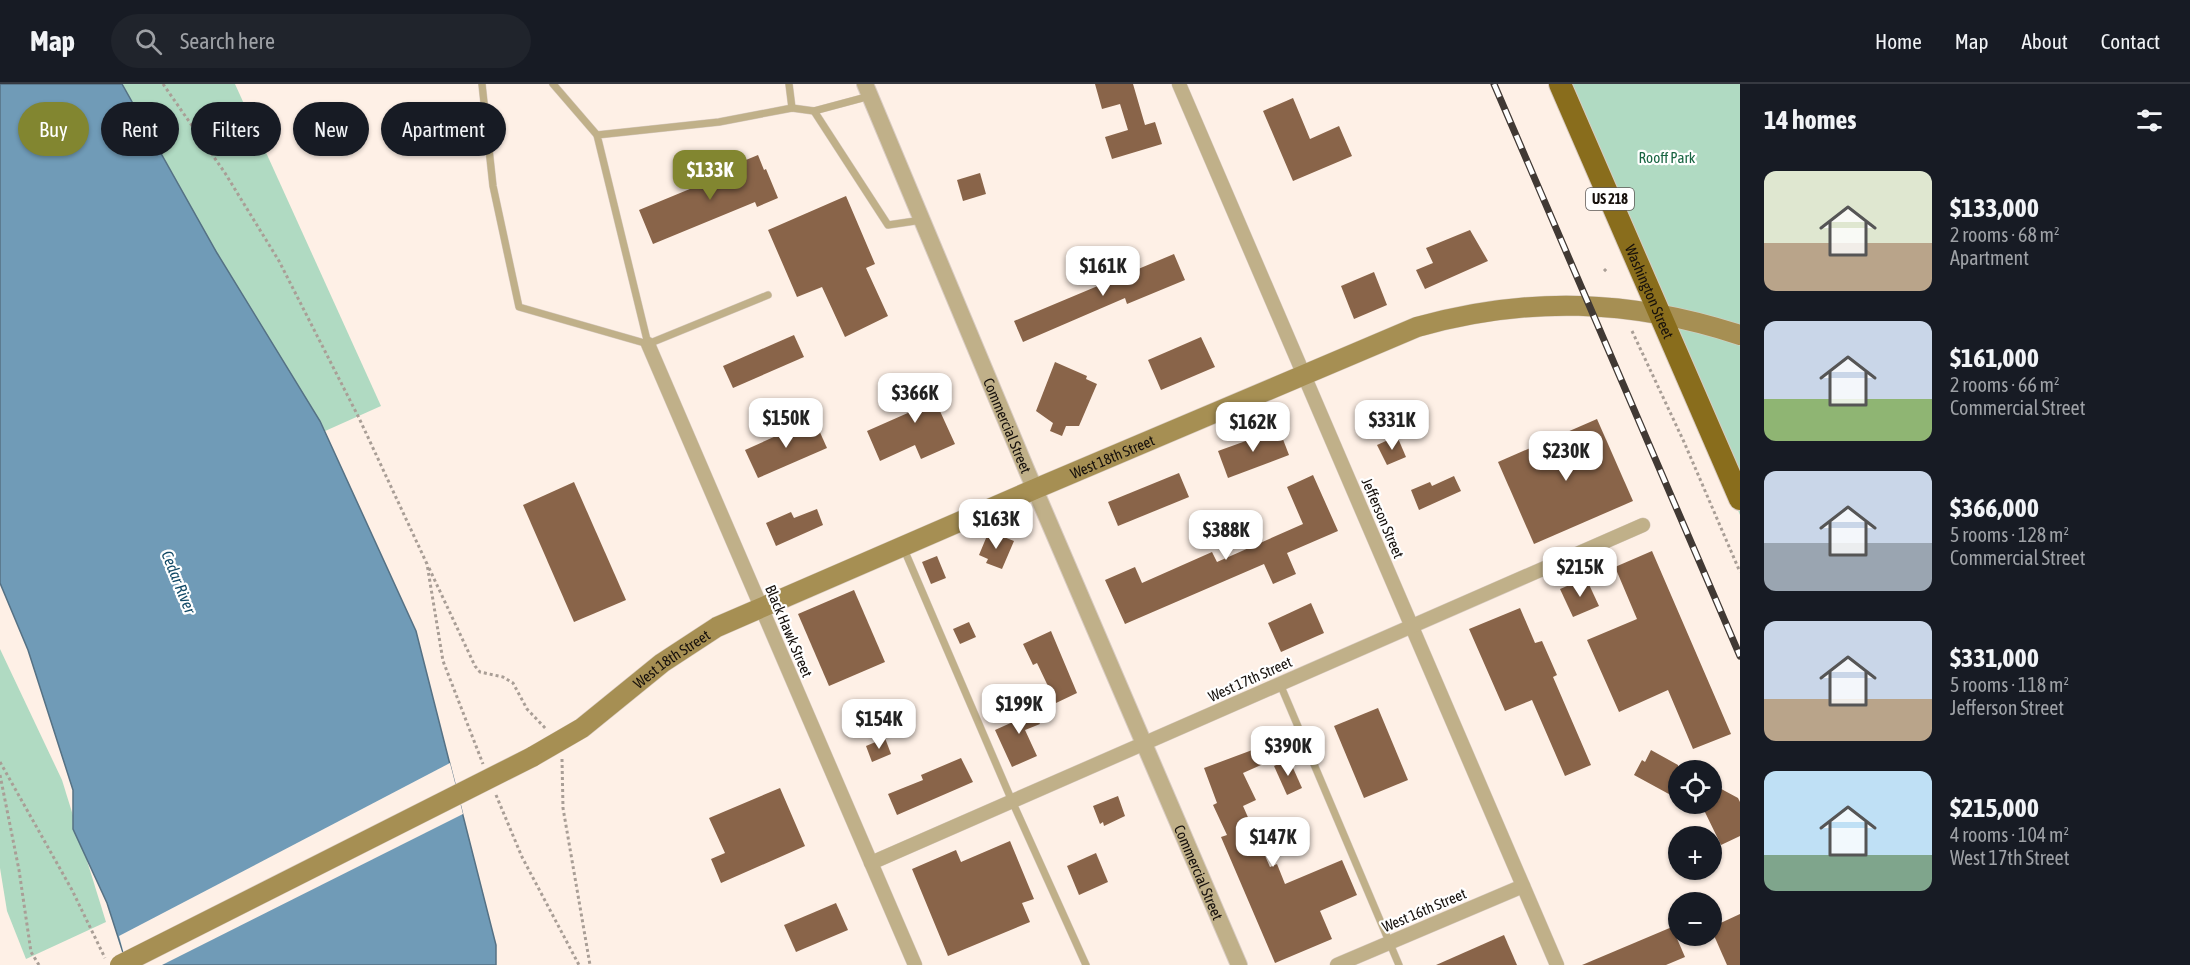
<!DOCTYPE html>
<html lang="en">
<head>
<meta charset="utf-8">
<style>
	:root { --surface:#171b24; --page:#20242c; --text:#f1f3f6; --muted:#9ea1a6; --line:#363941; --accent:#828630 }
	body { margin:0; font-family:"Asap Condensed",sans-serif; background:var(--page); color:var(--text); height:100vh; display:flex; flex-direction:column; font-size:22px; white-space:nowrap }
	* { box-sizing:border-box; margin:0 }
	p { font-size:20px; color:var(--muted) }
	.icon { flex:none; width:33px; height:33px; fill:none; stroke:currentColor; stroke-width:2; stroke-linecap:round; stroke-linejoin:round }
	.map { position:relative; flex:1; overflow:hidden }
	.details { display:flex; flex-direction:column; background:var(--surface); width:450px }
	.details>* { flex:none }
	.banner { position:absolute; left:18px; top:18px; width:570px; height:54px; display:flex; gap:12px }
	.controls { position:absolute; left:1668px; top:676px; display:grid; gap:12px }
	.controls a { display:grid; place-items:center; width:54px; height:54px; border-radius:50%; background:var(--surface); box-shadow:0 2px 4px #0004; font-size:30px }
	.price { position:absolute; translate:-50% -51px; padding:0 14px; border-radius:12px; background:#fff; color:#222; font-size:20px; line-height:39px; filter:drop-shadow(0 2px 3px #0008) }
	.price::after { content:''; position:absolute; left:50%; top:36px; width:18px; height:14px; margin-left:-9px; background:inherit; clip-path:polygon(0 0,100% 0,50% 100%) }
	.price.active { background:var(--accent); color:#fff }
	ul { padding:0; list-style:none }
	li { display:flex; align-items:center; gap:18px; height:150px; padding:0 24px }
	li span { display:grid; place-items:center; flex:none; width:168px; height:120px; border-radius:12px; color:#555 }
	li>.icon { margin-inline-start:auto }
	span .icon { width:72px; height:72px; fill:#fffc; stroke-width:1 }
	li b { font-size:26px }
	h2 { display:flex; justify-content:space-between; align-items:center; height:72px; padding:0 24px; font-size:26px }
	.pill { padding:0 21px; border-radius:27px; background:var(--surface); box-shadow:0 2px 4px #0004; font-size:21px; line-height:54px }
	.pill.active { background:var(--accent); color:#fff }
	header { display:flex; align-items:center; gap:36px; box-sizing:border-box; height:84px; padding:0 30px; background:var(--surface); border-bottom:2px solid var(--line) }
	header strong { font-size:28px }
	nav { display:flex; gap:33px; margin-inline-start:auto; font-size:21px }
	.search { width:420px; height:54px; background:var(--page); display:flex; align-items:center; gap:15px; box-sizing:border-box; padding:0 21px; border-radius:33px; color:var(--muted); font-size:22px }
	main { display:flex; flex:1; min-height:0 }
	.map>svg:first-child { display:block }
</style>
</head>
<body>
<header>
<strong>Map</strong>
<div class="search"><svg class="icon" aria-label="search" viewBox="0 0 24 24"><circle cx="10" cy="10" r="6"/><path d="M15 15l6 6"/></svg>Search here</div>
<nav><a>Home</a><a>Map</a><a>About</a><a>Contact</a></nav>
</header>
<main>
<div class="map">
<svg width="1740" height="881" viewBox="0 0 1740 881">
	<rect width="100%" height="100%" fill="#fef0e6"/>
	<g fill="#b0dac2">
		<path d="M106,0H235L381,322L305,356Z"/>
		<path d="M1555,0H1740V431Z"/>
		<path d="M0,565L62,696L106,838L26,875L7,827L0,784Z"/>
	</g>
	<path fill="#709bb7" stroke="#557184" stroke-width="1.5" d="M0,0H122L217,169L320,337L416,547L496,861V881H127L107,819L73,745V706L28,566L0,499Z"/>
	<path fill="#fef0e6" d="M450,679L463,730L162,881H127L119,852Z"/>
	<g fill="#896449">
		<path d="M1095,0H1133L1145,41L1155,38L1162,60L1112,75L1105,53L1128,46L1120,20L1102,25Z"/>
		<path d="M1293,14L1310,55L1339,42L1352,72L1293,97L1263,27Z"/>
		<path d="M758,71L764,86L766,85L778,114L757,123L755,118L653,160L639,126L743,83L741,78Z"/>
		<path d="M980,89L986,110L963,117L957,96Z"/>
		<path d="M846,112L875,180L866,184L888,232L845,253L822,203L797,213L768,146Z"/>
		<path d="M1470,146L1488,177L1425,205L1416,186L1433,179L1426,164Z"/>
		<path d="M1174,170L1185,196L1127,220L1125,214L1023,258L1014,237Z"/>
		<path d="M1374,188L1387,221L1354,235L1341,202Z"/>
		<path d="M794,251L804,273L733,304L723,282Z"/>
		<path d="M1201,253L1215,283L1161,306L1148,276Z"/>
		<path d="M1055,278L1087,292L1086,295L1097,300L1079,342H1066L1062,352L1050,347L1053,339L1036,327Z"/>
		<path d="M938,291L946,309L934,314L955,360L921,375L915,361L880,377L867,347L910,328L902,307Z"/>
		<path d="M814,335L827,364L758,394L745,366Z"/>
		<path d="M1597,335L1633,417L1534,460L1498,378Z"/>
		<path d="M1279,345L1289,371L1228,394L1218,367Z"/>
		<path d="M1397,352L1406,373L1387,381L1377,361Z"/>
		<path d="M1179,389L1189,413L1118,442L1108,418Z"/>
		<path d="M1313,391L1338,447L1287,469L1296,490L1273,500L1264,480L1125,540L1105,496L1135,483L1142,499L1212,468L1217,478L1303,440L1287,403Z"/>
		<path d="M1454,392L1461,407L1419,426L1411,406L1430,398L1432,402Z"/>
		<path d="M574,398L626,516L574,538L523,421Z"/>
		<path d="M817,425L823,441L776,462L766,439L791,428L794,434Z"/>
		<path d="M989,447L1014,457L1002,485L986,479L988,475L979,471Z"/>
		<path d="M1652,467L1731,650L1693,665L1668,606L1619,628L1587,556L1637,535L1615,483Z"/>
		<path d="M937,472L946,494L931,500L922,478Z"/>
		<path d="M1586,494L1599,522L1573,533L1560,505Z"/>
		<path d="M854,506L885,578L829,602L798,530Z"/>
		<path d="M1311,519L1324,549L1281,568L1268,539Z"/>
		<path d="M1520,524L1535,559L1542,557L1557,591L1553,593L1591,681L1565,692L1532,616L1505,627L1469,545Z"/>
		<path d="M969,538L976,553L960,560L953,545Z"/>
		<path d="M1051,547L1077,609L1056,619L1037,579L1033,581L1023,560Z"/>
		<path d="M1026,616L1040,640L1025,646L1037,672L1012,683L995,646L1015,637L1009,624Z"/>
		<path d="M1378,624L1408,696L1364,714L1334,642Z"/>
		<path d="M885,654L891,670L872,678L866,662Z"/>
		<path d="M1263,662L1270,677L1243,689L1256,716L1243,722L1270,783L1277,780L1285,800L1342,776L1357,811L1320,827L1332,855L1275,879L1221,753L1227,751L1213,721L1217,719L1204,684Z"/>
		<path d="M1651,666L1678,681V715L1634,691L1642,676L1645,678Z"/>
		<path d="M961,674L973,698L897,731L888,710L923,696L921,691Z"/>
		<path d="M1289,675L1302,704L1287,711L1274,682Z"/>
		<path d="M1712,700L1738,714L1740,718V752L1721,761L1701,720H1712Z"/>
		<path d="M780,704L805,762L721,799L711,775L725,769L709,734Z"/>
		<path d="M1118,712L1125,732L1104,742L1103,738L1100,740L1093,722Z"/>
		<path d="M1010,757L1034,815L1022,819L1030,838L948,872L912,785L956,766L961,778Z"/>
		<path d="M1096,769L1108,798L1079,811L1067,782Z"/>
		<path d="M836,819L848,846L796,868L784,841Z"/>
		<path d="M1740,830V881H1727L1712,847V843Z"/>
		<path d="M1672,843L1685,873L1666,881H1582Z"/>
		<path d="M1504,851L1517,881H1436Z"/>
	</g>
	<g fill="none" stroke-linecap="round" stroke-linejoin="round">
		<g stroke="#d9ccc3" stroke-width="8">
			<g id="service">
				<path d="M482,0L493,102L519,223L648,260"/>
				<path d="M553,0L597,51"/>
				<path d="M789,0L792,24"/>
				<path d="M870,12L814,27L888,141L922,136"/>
				<path d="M768,211L648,260L597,51L719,38L792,24L814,27"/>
				<path d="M903,463L1012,717L1086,881"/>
				<path d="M1280,600L1399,881"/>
			</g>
		</g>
		<g stroke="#d9ccc3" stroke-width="15">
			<g id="minor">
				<path d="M1179,0L1557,881"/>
				<path d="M648,260L915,881"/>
				<path d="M871,779L1643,441"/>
				<path d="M1337,881L1523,802"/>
			</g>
		</g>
		<g stroke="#d9ccc3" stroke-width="18">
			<g id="tertiary">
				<path id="s1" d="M865,0L1027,387L1239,881"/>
			</g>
		</g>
		<g stroke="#d9ccc3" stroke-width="21">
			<g id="secondary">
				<path id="s2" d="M532,673L582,644L662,579L717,543L1035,405L1417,243C1528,212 1630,215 1740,251"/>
			</g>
		</g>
		<g stroke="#d9ccc3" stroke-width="24">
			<g id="trunk">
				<path id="s3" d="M1560,0L1740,415"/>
			</g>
		</g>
		<g stroke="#a99e96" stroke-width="3" stroke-dasharray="3 3" stroke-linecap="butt">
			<path d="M163,0L225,89L279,177L359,334L427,480L443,577L483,680"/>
			<path d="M1604,185L1607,188"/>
			<path d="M1632,247L1684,358L1740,488"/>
			<path d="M429,484L475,582L480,588L503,593L513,599L527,625L547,646"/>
			<path d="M562,675L563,724L590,881"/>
			<path d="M0,678L72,806L105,874"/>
			<path d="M0,691L19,786L31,868L39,881"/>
			<path d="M496,711L522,773L579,881"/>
		</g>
		<use href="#service" stroke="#c0b089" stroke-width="7"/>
		<use href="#minor" stroke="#c0b089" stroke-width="14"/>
		<use href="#tertiary" stroke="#c0b089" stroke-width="16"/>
		<use href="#secondary" stroke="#a68f53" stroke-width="20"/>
		<use href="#trunk" stroke="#896d1c" stroke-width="22"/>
		<g stroke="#413934" stroke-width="7">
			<path id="rail" d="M1494,0L1740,572"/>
		</g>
		<use href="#rail" stroke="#fff" stroke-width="4.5" stroke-dasharray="14" stroke-linecap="butt"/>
		<g stroke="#d9ccc3" stroke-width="21" stroke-linecap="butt">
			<path id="secondary-bridge" d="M120,881L532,673"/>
		</g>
		<use href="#secondary-bridge" stroke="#a68f53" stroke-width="20"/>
	</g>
	<g text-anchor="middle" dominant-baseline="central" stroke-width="4.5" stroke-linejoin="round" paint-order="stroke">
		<rect fill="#fff" stroke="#5c5855" stroke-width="1.5" x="1586" y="104" width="48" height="22" rx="4.5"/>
		<g font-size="14" font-weight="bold" fill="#16100c">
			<text x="1610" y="115">US 218</text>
		</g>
		<g font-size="15" fill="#186542" stroke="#fff">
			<text x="1667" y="73">Rooff Park</text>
		</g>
		<g font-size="15" fill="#16100c" stroke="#fff">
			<text stroke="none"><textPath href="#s3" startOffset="226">Washington Street</textPath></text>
			<text stroke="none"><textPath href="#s1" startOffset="370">Commercial Street</textPath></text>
			<text stroke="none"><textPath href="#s2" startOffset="657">West 18th Street</textPath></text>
			<text transform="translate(1383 434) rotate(67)">Jefferson Street</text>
			<text transform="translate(789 547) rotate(67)">Black Hawk Street</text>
			<text stroke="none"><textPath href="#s2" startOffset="171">West 18th Street</textPath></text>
			<text transform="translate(1250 595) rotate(-24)">West 17th Street</text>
			<text stroke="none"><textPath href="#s1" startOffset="856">Commercial Street</textPath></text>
			<text transform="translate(1424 826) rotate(-23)">West 16th Street</text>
		</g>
		<g font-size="16" font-style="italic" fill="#114966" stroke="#fff">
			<text transform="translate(179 498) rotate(68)">Cedar River</text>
		</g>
	</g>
</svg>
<div class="controls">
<a><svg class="icon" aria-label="locate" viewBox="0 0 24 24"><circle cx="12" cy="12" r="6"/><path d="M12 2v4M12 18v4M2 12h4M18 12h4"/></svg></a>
<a>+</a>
<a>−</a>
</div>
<b class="price active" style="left:710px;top:117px">$133K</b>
<b class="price" style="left:1103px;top:213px">$161K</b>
<b class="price" style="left:915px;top:340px">$366K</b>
<b class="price" style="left:786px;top:365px">$150K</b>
<b class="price" style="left:1392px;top:367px">$331K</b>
<b class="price" style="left:1253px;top:369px">$162K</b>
<b class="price" style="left:1566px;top:398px">$230K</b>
<b class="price" style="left:996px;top:466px">$163K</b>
<b class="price" style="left:1226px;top:477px">$388K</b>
<b class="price" style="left:1580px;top:514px">$215K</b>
<b class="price" style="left:1019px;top:651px">$199K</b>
<b class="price" style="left:879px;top:666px">$154K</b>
<b class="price" style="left:1288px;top:693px">$390K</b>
<b class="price" style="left:1273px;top:784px">$147K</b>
<div class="banner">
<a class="pill active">Buy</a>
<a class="pill">Rent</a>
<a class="pill">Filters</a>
<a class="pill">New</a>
<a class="pill">Apartment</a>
</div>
</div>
<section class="details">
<h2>14 homes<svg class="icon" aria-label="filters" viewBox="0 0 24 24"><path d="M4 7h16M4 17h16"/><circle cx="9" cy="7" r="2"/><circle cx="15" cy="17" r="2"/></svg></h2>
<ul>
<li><span style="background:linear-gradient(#dfe7d0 60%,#b9a48a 0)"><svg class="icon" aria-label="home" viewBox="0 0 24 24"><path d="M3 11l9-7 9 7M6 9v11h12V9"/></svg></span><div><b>$133,000</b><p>2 rooms · 68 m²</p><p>Apartment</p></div></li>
<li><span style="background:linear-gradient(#c9d6e8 65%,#8fb573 0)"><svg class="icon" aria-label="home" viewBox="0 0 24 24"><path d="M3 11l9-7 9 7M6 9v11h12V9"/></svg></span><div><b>$161,000</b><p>2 rooms · 66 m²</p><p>Commercial Street</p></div></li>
<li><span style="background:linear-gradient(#c9d6e8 60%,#9aa5b1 0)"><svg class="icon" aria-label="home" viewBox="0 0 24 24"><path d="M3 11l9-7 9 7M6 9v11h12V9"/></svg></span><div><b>$366,000</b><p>5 rooms · 128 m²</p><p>Commercial Street</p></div></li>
<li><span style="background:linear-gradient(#c9d6e8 65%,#b9a48a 0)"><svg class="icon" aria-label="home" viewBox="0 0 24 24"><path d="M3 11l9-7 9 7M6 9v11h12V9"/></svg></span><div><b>$331,000</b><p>5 rooms · 118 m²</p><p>Jefferson Street</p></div></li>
<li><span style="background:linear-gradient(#bfe0f5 70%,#7fa58c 0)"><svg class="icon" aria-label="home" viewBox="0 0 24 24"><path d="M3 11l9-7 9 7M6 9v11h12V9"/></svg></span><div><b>$215,000</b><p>4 rooms · 104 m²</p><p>West 17th Street</p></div></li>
</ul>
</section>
</main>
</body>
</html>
